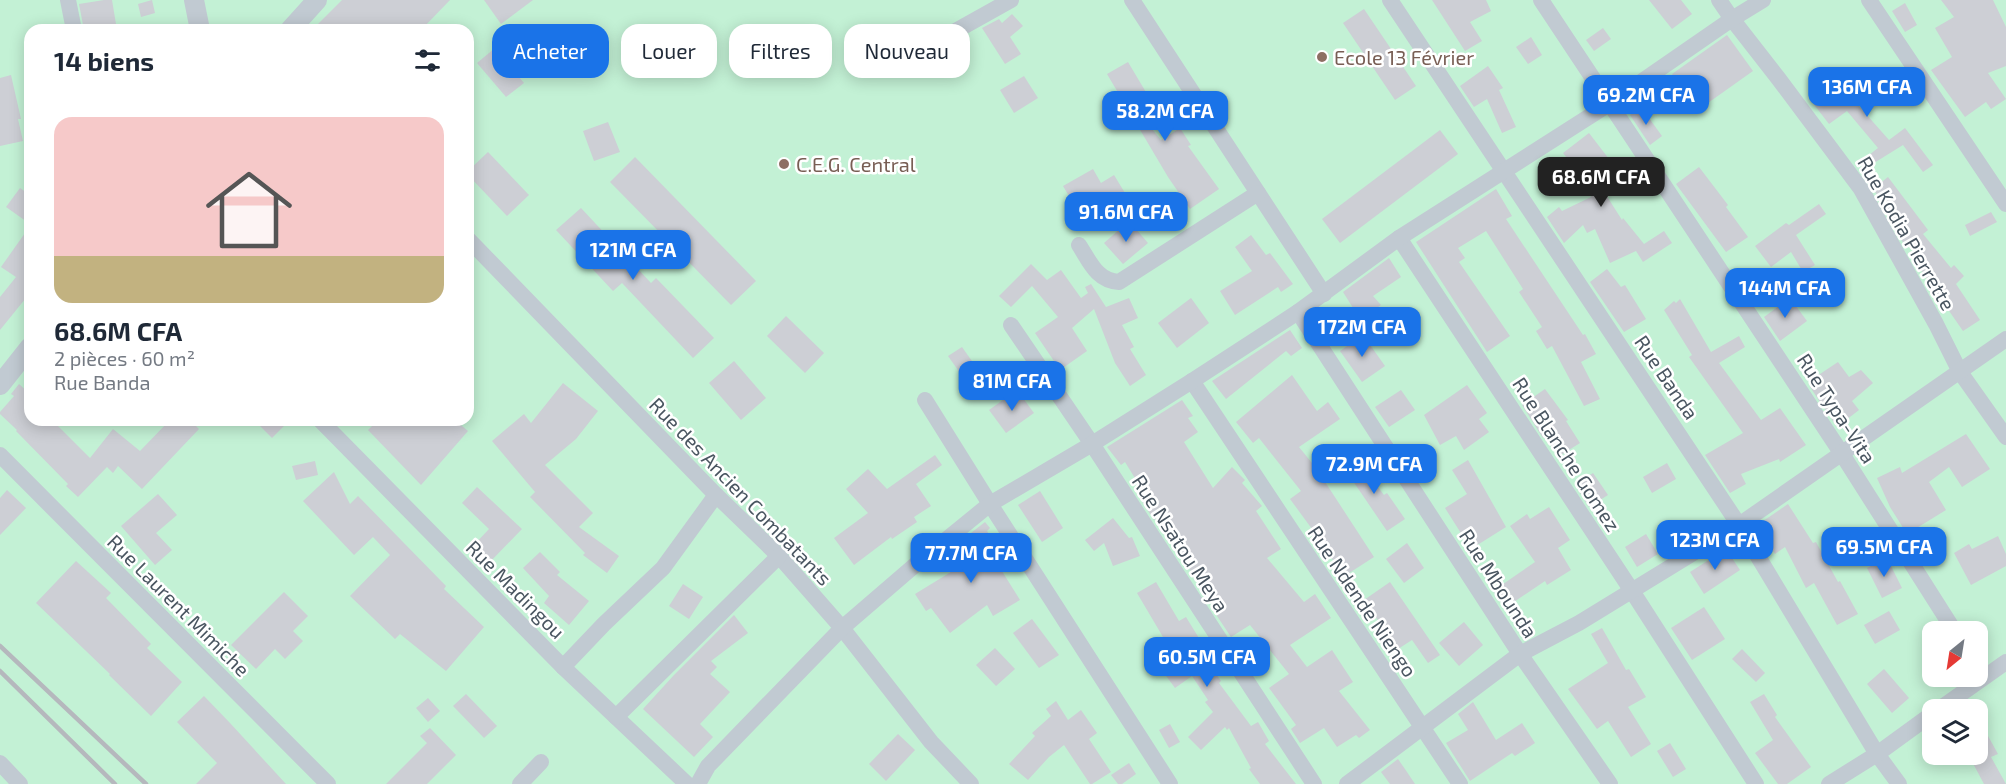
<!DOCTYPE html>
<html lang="fr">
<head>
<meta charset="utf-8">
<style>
	:root { --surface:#fff; --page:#f6f6f7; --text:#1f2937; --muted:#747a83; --line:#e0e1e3; --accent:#1a73e8 }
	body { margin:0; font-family:"Exo 2",sans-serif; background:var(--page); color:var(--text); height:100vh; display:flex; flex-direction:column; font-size:22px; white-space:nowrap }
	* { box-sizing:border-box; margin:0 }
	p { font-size:20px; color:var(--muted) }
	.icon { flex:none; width:33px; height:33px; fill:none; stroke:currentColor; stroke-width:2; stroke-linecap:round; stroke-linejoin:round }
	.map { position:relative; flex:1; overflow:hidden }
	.sheet { position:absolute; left:24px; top:24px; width:450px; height:402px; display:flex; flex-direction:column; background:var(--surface); border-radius:18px; box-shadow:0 3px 15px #0003 }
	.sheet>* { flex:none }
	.hud { position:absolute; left:492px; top:24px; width:570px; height:54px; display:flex; gap:12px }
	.needle { width:39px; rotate:210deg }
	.fabs { position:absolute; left:1922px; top:621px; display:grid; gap:12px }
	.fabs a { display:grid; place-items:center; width:66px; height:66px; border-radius:12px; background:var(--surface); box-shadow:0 3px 15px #0003; font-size:30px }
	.price { position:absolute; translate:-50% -51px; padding:0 14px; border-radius:12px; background:var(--accent); color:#fff; font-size:20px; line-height:39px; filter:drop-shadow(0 2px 3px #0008) }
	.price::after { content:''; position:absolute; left:50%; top:36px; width:18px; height:14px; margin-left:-9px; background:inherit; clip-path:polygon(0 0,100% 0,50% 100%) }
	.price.current { background:#222; color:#fff }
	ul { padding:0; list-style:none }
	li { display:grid; align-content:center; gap:12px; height:318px; padding:0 30px }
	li+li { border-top:2px solid var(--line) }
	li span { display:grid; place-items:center; height:186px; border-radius:18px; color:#555 }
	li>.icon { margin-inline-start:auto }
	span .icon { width:108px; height:108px; fill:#fffc; stroke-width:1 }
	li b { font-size:26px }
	h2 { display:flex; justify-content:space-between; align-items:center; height:72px; padding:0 30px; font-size:26px }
	.tag { padding:0 21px; border-radius:18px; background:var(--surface); box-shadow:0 3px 15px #0003; font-size:21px; line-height:54px }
	.tag.current { background:var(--accent); color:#fff }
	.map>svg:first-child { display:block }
</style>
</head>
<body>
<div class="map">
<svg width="2006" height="784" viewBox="0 0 2006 784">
	<rect width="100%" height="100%" fill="#f5f3f3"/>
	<path fill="#c3f1d5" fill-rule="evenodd" d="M0,0H2006V784H0ZM30,30H468V420H30ZM1932,632H1977V676H1932ZM1932,710H1977V754H1932Z"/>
	<g fill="#cdcfd5">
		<path d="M104,0H112L117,30H84L79,4Z"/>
		<path d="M152,0L155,13L141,17L138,4Z"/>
		<path d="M342,0H450L421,30H312Z"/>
		<path d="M484,0H533L501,24Z"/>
		<path d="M1432,0H1486L1491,11L1470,22L1482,41L1465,51Z"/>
		<path d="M1649,0H1681L1692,14L1672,29Z"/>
		<path d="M1941,0H1993L2006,27V66L1988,73L2006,99L1991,109L1986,102L1965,117L1931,70L1952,57L1935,28L1954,17Z"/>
		<path d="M1905,3L1917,25L1905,32L1892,11Z"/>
		<path d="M1364,9L1416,86L1395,100L1343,23Z"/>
		<path d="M1012,14L1023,26L1010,37L1021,54L1005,64L982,28L999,19L1002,23Z"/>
		<path d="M1603,28L1611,39L1594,51L1586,40Z"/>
		<path d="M1727,35L1753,71L1698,110L1672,74Z"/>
		<path d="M1531,37L1542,55L1528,64L1516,47Z"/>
		<path d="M495,48L524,83L506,97L477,63Z"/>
		<path d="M1128,62L1153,104L1139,113L1161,140L1180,128L1191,145L1188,146L1219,189L1190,209L1168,177L1107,74Z"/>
		<path d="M1488,66L1503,88L1499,90L1516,127L1502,133L1487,99L1474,107L1460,86Z"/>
		<path d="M1866,68L1881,86L1858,105L1889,140L1905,128L1933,165L1923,172L1903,145L1874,163L1869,155L1878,148L1847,111L1829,124L1812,102L1832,87L1836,92Z"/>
		<path d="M11,75L21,119H18L23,141L0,146V78Z"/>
		<path d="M1024,76L1038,98L1014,113L1000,90Z"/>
		<path d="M1641,107L1662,136L1650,145L1630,115Z"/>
		<path d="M608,122L620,152L594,161L583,131Z"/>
		<path d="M1440,130L1458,154L1340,243L1322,219Z"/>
		<path d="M1589,133L1609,159L1606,161L1616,176L1601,187L1622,220L1623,218L1644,244L1664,231L1672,243L1643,262L1636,251L1610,263L1595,229L1587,233L1583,225L1564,243L1547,217L1559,207L1562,211L1591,197L1589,192L1592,190L1563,153Z"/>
		<path d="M488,152L529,195L507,216L468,175V171Z"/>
		<path d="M635,157L756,281L731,305L610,182Z"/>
		<path d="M1699,167L1728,205L1726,207L1748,237L1726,252L1676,184Z"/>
		<path d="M1093,169L1101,183L1114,175L1125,193L1082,218L1063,186Z"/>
		<path d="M1888,177L1928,230L1923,234L1951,268L1954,265L1964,276L1956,284L1980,320L1963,331L1920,269L1926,265L1909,244L1906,246L1902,241L1890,219L1893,217L1873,189Z"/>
		<path d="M20,188L30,195V224L6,207Z"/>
		<path d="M1496,189L1512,216L1506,219L1583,335L1585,334L1596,354L1581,362L1600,399L1584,406L1552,346L1547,349L1536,331L1542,327L1519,292L1523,289L1486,231L1458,248L1465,258L1459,262L1510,336L1487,352L1416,242Z"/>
		<path d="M1819,204L1826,214L1796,235L1815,265L1803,272L1791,252L1771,267L1755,246L1786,223L1789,225Z"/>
		<path d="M581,208L651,283L656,278L714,338L693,358L622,283L613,291L556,230Z"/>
		<path d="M1991,212L1997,222L1970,236L1965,225Z"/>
		<path d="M1129,221L1148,243L1123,264L1104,243Z"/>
		<path d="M30,226V293L0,330V297L16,277L1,267Z"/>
		<path d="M1251,235L1266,255L1270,253L1293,284L1281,292L1278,287L1235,315L1220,291L1252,271L1235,247Z"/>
		<path d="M1389,258L1401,277L1373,296L1381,305L1367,315L1370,321L1353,332L1344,318L1355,311L1343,292Z"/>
		<path d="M1031,264L1047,280L1061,270L1081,298L1088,293L1085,287L1091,284L1106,307L1129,298L1138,318L1122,325L1134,347L1130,349L1146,375L1130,386L1115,363L1094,309L1072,328L1087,351L1060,370L1035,333L1058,317L1032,286L1011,307L999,296Z"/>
		<path d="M1607,269L1621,287L1625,285L1646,319L1624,332L1590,282Z"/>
		<path d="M1191,298L1209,323L1177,348L1158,323Z"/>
		<path d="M1790,298L1807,321L1780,341L1764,317Z"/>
		<path d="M1680,299L1711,352L1739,336L1745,347L1719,363L1761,420L1780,408L1806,445L1780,462L1779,459L1741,474L1746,484L1730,493L1705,455L1743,433L1689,357L1692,355L1664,310L1674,301L1676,303Z"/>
		<path d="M786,316L824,353L805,373L767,336Z"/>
		<path d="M1290,330L1302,348L1291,356L1286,351L1226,399L1212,381Z"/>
		<path d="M1363,335L1385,366L1362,382L1340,351Z"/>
		<path d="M962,347L974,364L960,373L948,356Z"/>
		<path d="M734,361L766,398L741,420L709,383Z"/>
		<path d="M1838,362L1849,377L1861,370L1873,383L1852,401L1859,410L1837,427L1810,387L1814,384L1811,380Z"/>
		<path d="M1292,375L1317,411L1328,402L1340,419L1299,447L1316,468L1374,557L1343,577L1323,544L1290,499L1301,491L1259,438L1253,443L1236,422Z"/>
		<path d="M563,383L598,411L576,439L545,465L593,513L579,527L619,556L607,573L583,555L585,553L530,497L535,492L492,441L524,414L531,423Z"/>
		<path d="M19,384L30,394V420H52L90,458L113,429L140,451L170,420H190L199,429L142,489L118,466L113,473L107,467L78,497L66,486L68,484L16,431L17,430L0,414V412L14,396L11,394Z"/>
		<path d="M1467,385L1487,413L1479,419L1489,432L1464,450L1456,436L1440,445L1424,415Z"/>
		<path d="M1545,389L1568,420L1566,421L1580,443L1558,457L1545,436L1543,438L1522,405Z"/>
		<path d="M1017,390L1034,413L1006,433L989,410Z"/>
		<path d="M1401,390L1415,410L1389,427L1375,407Z"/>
		<path d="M1182,400L1193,416L1188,418L1198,432L1184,442L1213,488L1232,467L1245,480L1242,483L1262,506L1256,511L1281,549L1267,558L1304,602L1315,594L1331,618L1290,645L1307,667L1332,650L1353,682L1339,691L1370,730L1359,738L1356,735L1337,747L1324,728L1300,743L1291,729L1296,725L1269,688L1289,674L1250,625L1231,637L1213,610L1217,607L1185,563L1187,561L1157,518L1154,520L1136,492L1141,488L1125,462L1121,465L1107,447Z"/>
		<path d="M254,420H290L272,438Z"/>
		<path d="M378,420H455L468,431L421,485L368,430Z"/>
		<path d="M1966,434L1990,469L1962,487L1949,467L1929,482L1946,510L1907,534L1890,507L1877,478L1900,467L1902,473Z"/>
		<path d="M935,455L942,465L916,484L931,506L914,517L917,522L892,539L891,537L854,565L834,538L868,513L846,489L868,469L887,489Z"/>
		<path d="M1354,456L1384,495L1387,493L1405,519L1387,531L1342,465Z"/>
		<path d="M1468,460L1506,527L1471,549L1445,508L1467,494L1452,470Z"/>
		<path d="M315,461L318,475L296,480L292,466Z"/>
		<path d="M1667,463L1676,479L1652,493L1643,477Z"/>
		<path d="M334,472L350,504L358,496L446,586L444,589L484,627L446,671L400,634L395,639L350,596L390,555L373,537L354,555L303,501Z"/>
		<path d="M1593,473L1608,495L1589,507L1575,485Z"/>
		<path d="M477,487L522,529L489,563L472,547L489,529L462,503Z"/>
		<path d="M7,490L26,508L0,535V498Z"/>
		<path d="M1040,491L1063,528L1042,542L1018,505Z"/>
		<path d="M158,494L177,515L156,533L172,550L155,565L121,526Z"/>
		<path d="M1788,504L1813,543L1816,542L1838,582L1840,581L1858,614L1837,625L1814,583L1806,588L1785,547L1775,554L1756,526Z"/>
		<path d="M1549,507L1570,540L1558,548L1571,570L1547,585L1545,581L1505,608L1493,591L1535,562L1510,526L1527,514L1530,519Z"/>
		<path d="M1113,518L1129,538L1132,537L1140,556L1113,566L1104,543L1094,551L1085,540Z"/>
		<path d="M985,522L990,528L987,531L1008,562L1000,568L1020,600L993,616L987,605L950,633L931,608L926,611L915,594L964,564L962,561L972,554L962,540Z"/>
		<path d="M1646,534L1658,554L1637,567L1625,547Z"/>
		<path d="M1998,536L2006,554V566L1971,585L1954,553L1969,544L1972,549Z"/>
		<path d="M1407,543L1424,568L1404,583L1386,559Z"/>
		<path d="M1726,549L1740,570L1704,594L1690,572Z"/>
		<path d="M540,552L560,572L557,575L589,601L569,625L544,603L549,596L523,568Z"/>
		<path d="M1887,558L1902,588L1882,598L1867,568Z"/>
		<path d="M76,561L111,593L106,598L151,644L147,648L182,682L151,716L109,675L110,674L36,603Z"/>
		<path d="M1156,582L1179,621L1186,617L1202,643L1209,656L1206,658L1221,681L1219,683L1251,726L1258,722L1269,741L1265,744L1296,784H1260L1249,769L1251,768L1229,728L1227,730L1225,727L1201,750L1188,737L1213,712L1205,702L1208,700L1192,676L1175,688L1147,650L1163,637L1137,593Z"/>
		<path d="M1390,582L1440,655L1428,663L1412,640L1398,649L1364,600Z"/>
		<path d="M683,584L703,597L689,619L669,606Z"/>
		<path d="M284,592L308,616L293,631L303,641L285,659L275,649L256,669L231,645Z"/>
		<path d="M1704,607L1725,639L1692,660L1671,628Z"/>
		<path d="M1889,611L1900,630L1875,644L1864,625Z"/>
		<path d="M734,615L748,633L711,661L717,667L710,674L730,692L700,724L713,737L694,757L643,709L674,675Z"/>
		<path d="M1032,619L1059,655L1039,668L1013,633Z"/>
		<path d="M1464,622L1483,645L1459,666L1439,643Z"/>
		<path d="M1602,628L1626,670L1629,669L1646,697L1628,707L1651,744L1631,757L1608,721L1597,729L1568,689L1608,663L1591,634Z"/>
		<path d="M995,648L1015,669L996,686L976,665Z"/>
		<path d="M1742,649L1765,673L1756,682L1732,659Z"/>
		<path d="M1884,669L1909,698L1892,713L1867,684Z"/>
		<path d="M466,694L497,726L484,738L453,706Z"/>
		<path d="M1764,694L1777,715L1775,717L1811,767L1787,784H1778L1755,753L1773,740L1750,702Z"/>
		<path d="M204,696L230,723L286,784H196L217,763L177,722Z"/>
		<path d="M428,698L440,711L428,722L416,708Z"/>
		<path d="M1056,701L1068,720L1081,710L1097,733L1089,739L1111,772L1092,784H1090L1064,745L1049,757L1028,780L1009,764L1035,736L1032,733L1051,716L1046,709Z"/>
		<path d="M1473,702L1496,740L1522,723L1535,743L1515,756L1512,753L1470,781L1446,743L1468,730L1458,714Z"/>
		<path d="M1977,716L1998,754L1991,757L2006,784H1984L1968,754H1977Z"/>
		<path d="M1170,724L1180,742L1169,748L1159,730Z"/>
		<path d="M430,728L456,755L427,784H386L427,743L420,736Z"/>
		<path d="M898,734L915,750L886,781L869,764Z"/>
		<path d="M1670,743L1686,769L1673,777L1657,751Z"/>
		<path d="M1398,759L1407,772L1415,784H1390L1381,772Z"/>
		<path d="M1129,763L1136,774L1122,784H1118L1111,775Z"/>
	</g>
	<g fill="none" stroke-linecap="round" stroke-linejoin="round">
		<g stroke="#c1cad2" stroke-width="16">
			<path d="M68,0L74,30"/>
			<path d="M1132,0L1324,294"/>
			<path d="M1390,0L1739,525L1877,754L1899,784"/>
			<path d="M1541,0L1842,454L1955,632"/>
			<path d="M1719,0L1732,19L1778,78L1861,189L1936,324L1960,372L2006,437"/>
			<path d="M1869,0L2006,204"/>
			<path d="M943,38L1011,0"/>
			<path d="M1399,238L1632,591L1756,784"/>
			<path d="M468,239L716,495L779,556L842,628L931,742L971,784"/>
			<path d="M1079,245C1090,262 1097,281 1119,282L1258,193"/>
			<path d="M1298,312L1520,654L1610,784"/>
			<path d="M1011,325L1092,444L1314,784"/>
			<path d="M1192,381L1460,784"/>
			<path d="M925,400L990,504L1170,784"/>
			<path d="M320,420L563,667L687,784"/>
			<path d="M0,455L328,784"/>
			<path d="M563,667L604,624L663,568L716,495"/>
			<path d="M1938,710L2006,662"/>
			<path d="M616,717L779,556"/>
			<path d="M0,763L20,784"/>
			<path d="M520,784L541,762"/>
			<path d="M698,784L708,766L842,628L914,566L990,504L1092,444L1192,381L1298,312L1399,238L1609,104L1732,19L1763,0"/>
			<path d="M1347,784L1520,654L1579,623L1739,525L2006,339"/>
			<path d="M1829,784L1877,754L1932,714"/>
		</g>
		<g stroke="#c1cad2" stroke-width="20">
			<path d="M194,0L200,30"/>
			<path d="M290,30L317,0"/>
			<path d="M0,385L30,347"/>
		</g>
		<g stroke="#b5b8bd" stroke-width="4.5">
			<path d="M0,646L146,784"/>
			<path d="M0,671L115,784"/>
		</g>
	</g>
	<g fill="#8d6e63" stroke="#fff" stroke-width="2">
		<circle cx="1322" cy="57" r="6"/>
		<circle cx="784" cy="164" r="6"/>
	</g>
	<g text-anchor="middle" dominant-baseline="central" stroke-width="5" stroke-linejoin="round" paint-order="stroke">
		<g font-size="20" fill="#785e54" stroke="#fff" text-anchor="start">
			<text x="1334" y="57">Ecole 13 Février</text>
			<text x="796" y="164">C.E.G. Central</text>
		</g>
		<g font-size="20" fill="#4a5661" stroke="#fff">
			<text transform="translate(1907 233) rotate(60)">Rue Kodia Pierrette</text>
			<text transform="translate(1667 377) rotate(56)">Rue Banda</text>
			<text transform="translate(1837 408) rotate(57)">Rue Typa-Vita</text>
			<text transform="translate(1567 454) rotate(57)">Rue Blanche Gomez</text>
			<text transform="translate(741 491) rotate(46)">Rue des Ancien Combatants</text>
			<text transform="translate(1181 543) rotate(57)">Rue Nsatou Meya</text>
			<text transform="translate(1499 583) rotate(57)">Rue Mbounda</text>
			<text transform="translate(516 589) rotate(45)">Rue Madingou</text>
			<text transform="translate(1363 601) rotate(56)">Rue Ndende Niengo</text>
			<text transform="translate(179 605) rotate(45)">Rue Laurent Mimiche</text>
		</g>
	</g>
</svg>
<div class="fabs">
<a><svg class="needle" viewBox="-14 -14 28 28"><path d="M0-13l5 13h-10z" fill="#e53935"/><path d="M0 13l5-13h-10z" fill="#747a83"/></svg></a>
<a><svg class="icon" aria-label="layers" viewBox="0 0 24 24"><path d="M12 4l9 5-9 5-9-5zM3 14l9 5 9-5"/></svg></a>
</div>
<b class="price" style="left:1867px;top:118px">136M CFA</b>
<b class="price" style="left:1646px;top:126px">69.2M CFA</b>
<b class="price" style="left:1165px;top:142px">58.2M CFA</b>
<b class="price current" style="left:1601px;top:208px">68.6M CFA</b>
<b class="price" style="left:1126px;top:243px">91.6M CFA</b>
<b class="price" style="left:633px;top:281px">121M CFA</b>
<b class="price" style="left:1785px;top:319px">144M CFA</b>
<b class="price" style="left:1362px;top:358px">172M CFA</b>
<b class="price" style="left:1012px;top:412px">81M CFA</b>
<b class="price" style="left:1374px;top:495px">72.9M CFA</b>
<b class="price" style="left:1715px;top:571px">123M CFA</b>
<b class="price" style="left:1884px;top:578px">69.5M CFA</b>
<b class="price" style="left:971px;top:584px">77.7M CFA</b>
<b class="price" style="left:1207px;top:688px">60.5M CFA</b>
<div class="hud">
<a class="tag current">Acheter</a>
<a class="tag">Louer</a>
<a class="tag">Filtres</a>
<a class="tag">Nouveau</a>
</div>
<section class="sheet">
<h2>14 biens<svg class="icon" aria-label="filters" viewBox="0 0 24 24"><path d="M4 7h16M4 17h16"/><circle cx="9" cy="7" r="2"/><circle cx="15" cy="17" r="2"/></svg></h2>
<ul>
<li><span style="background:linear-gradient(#f6c9c9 75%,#c2b280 0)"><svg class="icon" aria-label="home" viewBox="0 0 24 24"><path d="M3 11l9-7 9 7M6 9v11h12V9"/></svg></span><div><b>68.6M CFA</b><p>2 pièces · 60 m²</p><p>Rue Banda</p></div></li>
</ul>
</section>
</div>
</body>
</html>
